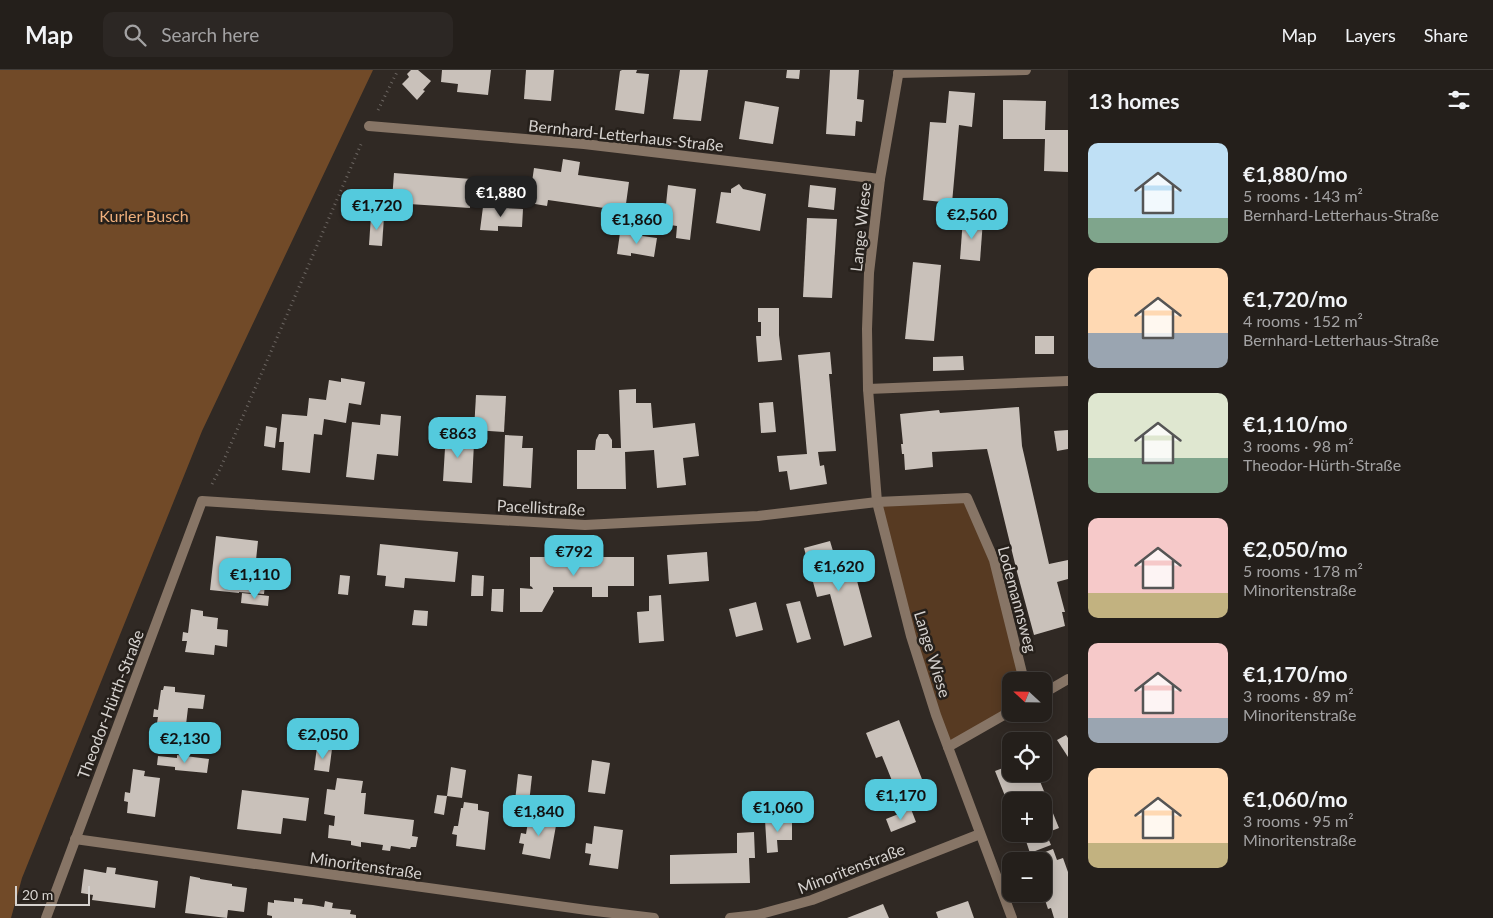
<!DOCTYPE html>
<html lang="en">
<head>
<meta charset="utf-8">
<style>
	:root { --surface:#241f1b; --page:#2c2724; --text:#f1f3f6; --muted:#a3a2a3; --line:#413d3a; --accent:#54cadd }
	body { margin:0; font-family:Lato,sans-serif; background:var(--page); color:var(--text); height:100vh; display:flex; flex-direction:column; font-size:19px; white-space:nowrap }
	* { box-sizing:border-box; margin:0 }
	p { font-size:16px; color:var(--muted) }
	.icon { flex:none; width:28px; height:28px; fill:none; stroke:currentColor; stroke-width:2; stroke-linecap:round; stroke-linejoin:round }
	.map { position:relative; flex:1; overflow:hidden }
	.side { display:flex; flex-direction:column; background:var(--surface); width:425px }
	.side>* { flex:none }
	.needle { width:32px; rotate:292deg }
	.tools { position:absolute; left:1002px; top:602px; display:grid; gap:10px }
	.tools a { display:grid; place-items:center; width:50px; height:50px; border-radius:10px; background:var(--surface); box-shadow:0 2px 12px #0003,0 0 0 1px var(--line); font-size:25px }
	.scale { position:absolute; left:15px; bottom:12px; width:75px; box-sizing:border-box; padding-left:5px; border:2px solid #d6d2cf; border-top:0; font-size:14px; line-height:18px; white-space:nowrap; color:#d6d2cf; -webkit-text-stroke:4px #26201b; paint-order:stroke }
	.price { position:absolute; translate:-50% -42px; padding:0 11px; border-radius:10px; background:var(--accent); color:#111; font-size:16px; line-height:32px; filter:drop-shadow(0 1px 2px #0008) }
	.price::after { content:''; position:absolute; left:50%; top:30px; width:15px; height:11px; margin-left:-8px; background:inherit; clip-path:polygon(0 0,100% 0,50% 100%) }
	.price.on { background:#222; color:#fff }
	ul { padding:0; list-style:none }
	li { display:flex; align-items:center; gap:15px; height:125px; padding:0 20px }
	li span { display:grid; place-items:center; flex:none; width:140px; height:100px; border-radius:10px; color:#555 }
	li>.icon { margin-inline-start:auto }
	span .icon { width:60px; height:60px; fill:#fffc; stroke-width:1 }
	li b { font-size:21px }
	h2 { display:flex; justify-content:space-between; align-items:center; height:60px; padding:0 20px; font-size:21px }
	header { display:flex; align-items:center; gap:30px; box-sizing:border-box; height:70px; padding:0 25px; background:var(--surface); border-bottom:1px solid var(--line) }
	header strong { font-size:24px }
	nav { display:flex; gap:28px; margin-inline-start:auto; font-size:18px }
	.search { width:350px; height:45px; background:var(--page); display:flex; align-items:center; gap:12px; box-sizing:border-box; padding:0 18px; border-radius:10px; color:var(--muted); font-size:19px }
	main { display:flex; flex:1; min-height:0 }
	.map>svg:first-child { display:block }
</style>
</head>
<body>
<header>
<strong>Map</strong>
<div class="search"><svg class="icon" aria-label="search" viewBox="0 0 24 24"><circle cx="10" cy="10" r="6"/><path d="M15 15l6 6"/></svg>Search here</div>
<nav><a>Map</a><a>Layers</a><a>Share</a></nav>
</header>
<main>
<div class="map">
<svg width="1068" height="848" viewBox="0 0 1068 848">
	<rect width="100%" height="100%" fill="#302924"/>
	<path fill="#573a22" d="M967,428L994,490L1024,611H1011V641L949,677L936,645L878,433Z"/>
	<path fill="#714a28" d="M0,0H373L202,361L22,808L11,848H0Z"/>
	<g fill="#c9c1ba">
		<path d="M411,0H418L431,11L423,20L425,21L417,30L402,14L409,7L407,4Z"/>
		<path d="M442,0H491L488,25L457,22L458,14L441,12Z"/>
		<path d="M526,0H554L551,31L524,29Z"/>
		<path d="M622,0H637L636,3L649,4L644,44L615,40L620,1Z"/>
		<path d="M680,0H708L701,51L673,49Z"/>
		<path d="M787,0H800L799,9L786,8Z"/>
		<path d="M830,0H859L857,29L864,30L862,52L856,51L855,66L826,64Z"/>
		<path d="M949,21L975,23L972,57L959,55L952,133L923,130L930,52L946,53Z"/>
		<path d="M1003,30L1046,31L1045,60H1068V102L1044,101L1045,69H1003Z"/>
		<path d="M745,31L779,37L773,74L739,69Z"/>
		<path d="M563,89L580,92L578,105L629,112L625,141L548,130L547,136L529,133L534,98L561,102Z"/>
		<path d="M394,103L471,109L470,138L409,134L408,145L391,144Z"/>
		<path d="M739,114L743,119L766,124L760,161L716,153L721,122L731,123V119Z"/>
		<path d="M668,115L696,119L690,170L676,168L677,156L664,154Z"/>
		<path d="M810,115L836,118L834,140L808,137Z"/>
		<path d="M483,137L523,139L522,157L498,156V161L480,160Z"/>
		<path d="M371,146L384,147L382,176L369,175Z"/>
		<path d="M807,148L837,149L832,228L803,227Z"/>
		<path d="M963,148L983,150L980,191L960,189Z"/>
		<path d="M620,163L657,168L654,187L631,183V186L617,184Z"/>
		<path d="M913,192L941,195L934,271L905,269Z"/>
		<path d="M758,238H779V265L782,290L758,292L756,266H761V252H758Z"/>
		<rect x="1035" y="266" width="19" height="18"/>
		<path d="M830,282L832,304H829L836,381L818,382L820,396L824,395L827,414L790,420L787,401L779,402L777,386L807,384L798,285Z"/>
		<path d="M963,286L964,300L933,301V287Z"/>
		<path d="M341,308L365,312L361,335L349,333L346,353L324,349L322,365L314,364L310,403L282,400L284,372H279L282,344L307,346L309,328L326,330L329,310L341,312Z"/>
		<path d="M636,319V333H651L653,358L695,353L699,386L683,388L686,415L657,418L654,380L625,382L626,419H577V380H595L596,370L599,364H608L612,370V378H621L619,320Z"/>
		<path d="M476,325L506,326L504,362L474,360Z"/>
		<path d="M773,332L776,362L761,363L759,333Z"/>
		<path d="M1019,337L1022,376L1049,494L1068,490V509L1057,512L1065,542H1062L1065,556L1034,565L1017,502L987,379L932,382L933,397L905,400L904,384H902L901,374H903L900,344L939,340L940,343Z"/>
		<path d="M381,344L401,346L398,386L377,384L374,410L346,407L352,352L380,355Z"/>
		<path d="M266,356L277,358L275,378L264,376Z"/>
		<path d="M1068,360V379L1057,381L1054,361Z"/>
		<path d="M446,362L462,363V373H474L472,413L443,411Z"/>
		<path d="M505,365L523,366L522,378H533L531,418L503,416Z"/>
		<path d="M216,466L258,471L256,490L243,488L241,504L266,506L264,524L239,522V523L210,520Z"/>
		<path d="M830,471L836,491H834L835,497L852,492L872,567L844,576L830,524L817,527L804,478Z"/>
		<path d="M380,474L458,482L455,512L405,508L404,518L385,516L386,506L377,505Z"/>
		<path d="M707,482L709,511L669,514L667,485Z"/>
		<path d="M530,487H634V516H608V527H592V517H553V520L554,521L542,542H520V518L533,519L532,517L530,516Z"/>
		<path d="M340,505L350,506L348,525L338,524Z"/>
		<path d="M472,505L484,506L483,526H471Z"/>
		<path d="M492,519H504L503,542L491,541Z"/>
		<path d="M242,523L269,526L268,536L241,533Z"/>
		<path d="M661,525L664,571L639,573L637,542L649,541V526Z"/>
		<path d="M800,531L811,569L797,573L786,534Z"/>
		<path d="M756,532L763,560L736,567L729,539Z"/>
		<path d="M191,539L203,541V546L218,548L217,559L228,560L227,577L215,575L214,585L185,582L187,571H182L183,562L188,563Z"/>
		<path d="M414,540L428,541L427,556L412,555Z"/>
		<path d="M164,616L175,617V622L205,625L203,639L188,638L185,663L156,659L158,647H153L154,639L158,640L161,620H163Z"/>
		<path d="M899,650L927,722L901,733L882,686L876,688L866,663Z"/>
		<path d="M1066,665L1068,668V687L1057,670Z"/>
		<path d="M317,677L332,679L329,702L314,700Z"/>
		<path d="M177,685L209,689L207,703L175,700V697L157,695L158,686L177,688Z"/>
		<path d="M592,690L610,693L605,724L588,722Z"/>
		<path d="M1011,695V704H1037L1059,758L1046,763L1051,775L1030,783L1026,771L1024,772L1020,764H1044V731H1011V741L995,701Z"/>
		<path d="M451,697L466,700L462,728L447,726L444,745L434,743L437,725L447,726Z"/>
		<path d="M133,699L145,701L144,706L160,708L155,747L127,743L128,732L124,731L125,722L130,723Z"/>
		<path d="M518,704L532,706L529,733L515,731Z"/>
		<path d="M337,708L363,711L361,723H366L364,744L414,750L412,766L418,767L416,777H411L410,779L391,776L390,781L382,780L383,775L361,772V777L351,775V771L328,768L329,755L334,756L335,746L324,744L327,719L335,720Z"/>
		<path d="M242,720L309,728L306,751L283,748L281,764L237,759Z"/>
		<path d="M464,732L478,734V740L489,742L485,780L456,776L457,765L452,764L454,756H458L461,738H463Z"/>
		<path d="M911,739L916,752L891,762L886,749Z"/>
		<path d="M529,746L557,750L550,789L522,784L524,774L519,773L521,763L526,764Z"/>
		<path d="M792,749V770H777L778,782L767,783L765,750Z"/>
		<path d="M594,756L623,760L618,799L589,795L591,784L585,783L586,773L592,774Z"/>
		<path d="M754,762L755,788H749L750,813L670,814V785L737,783V763Z"/>
		<path d="M1053,779L1057,790L1063,788L1068,802V848H1054L1051,838L1048,839L1043,824L1044,791H1034L1032,787Z"/>
		<path d="M107,797L116,798L115,804L158,811L155,838L92,830L93,825L81,823L84,799L106,803Z"/>
		<path d="M190,806L200,808V809L232,814V816L247,818L244,842L228,840L227,848L185,843Z"/>
		<path d="M294,828L303,829L302,834L313,835L324,837L325,831L333,833L332,838L351,840L350,844L356,845V848H272V846L267,845L268,832L274,833V830L294,832Z"/>
		<path d="M968,831L974,848H938L936,842Z"/>
		<path d="M883,834L889,848H847Z"/>
	</g>
	<g fill="none" stroke-linecap="round" stroke-linejoin="round">
		<g stroke="#6c6662" stroke-width="3" stroke-dasharray="1 4" stroke-linecap="butt">
			<path d="M378,40L398,0"/>
			<path d="M212,414L220,399L362,72"/>
		</g>
		<g stroke="#877566" stroke-width="10">
			<path d="M899,0L880,109L869,203L867,259L868,319L877,432L911,566L936,645L1012,848"/>
			<path d="M898,3L1026,0"/>
			<path d="M369,56L584,74L880,109"/>
			<path d="M868,319L1068,311"/>
			<path d="M1044,623L1068,609"/>
			<path d="M948,677L1011,641"/>
			<path d="M75,769L587,840L654,848"/>
			<path d="M46,848L202,431L431,446L585,455L758,446L877,432L967,428L994,490L1024,611"/>
			<path d="M730,848L757,845L812,830L980,764"/>
		</g>
	</g>
	<g text-anchor="middle" dominant-baseline="central" stroke-width="5" stroke-linejoin="round" paint-order="stroke">
		<g font-size="16" fill="#d6d2cf" stroke="#26201b">
			<text transform="translate(626 65) rotate(6)">Bernhard-Letterhaus-Straße</text>
			<text transform="translate(860 157) rotate(-84)">Lange Wiese</text>
			<text transform="translate(541 437) rotate(3)">Pacellistraße</text>
			<text transform="translate(1018 529) rotate(75)">Lodemannsweg</text>
			<text transform="translate(933 584) rotate(73)">Lange Wiese</text>
			<text transform="translate(110 634) rotate(-69)">Theodor-Hürth-Straße</text>
			<text transform="translate(366 795) rotate(8)">Minoritenstraße</text>
			<text transform="translate(851 798) rotate(-21)">Minoritenstraße</text>
		</g>
		<g font-size="16" fill="#efaf7b" stroke="#26201b">
			<text x="144" y="145">Kurler Busch</text>
		</g>
	</g>
</svg>
<div class="tools">
<a><svg class="needle" viewBox="-14 -14 28 28"><path d="M0-13l5 13h-10z" fill="#e53935"/><path d="M0 13l5-13h-10z" fill="#a3a2a3"/></svg></a>
<a><svg class="icon" aria-label="locate" viewBox="0 0 24 24"><circle cx="12" cy="12" r="6"/><path d="M12 2v4M12 18v4M2 12h4M18 12h4"/></svg></a>
<a>+</a>
<a>−</a>
</div>
<div class="scale">20 m</div>
<b class="price on" style="left:501px;top:148px">€1,880</b>
<b class="price" style="left:377px;top:161px">€1,720</b>
<b class="price" style="left:972px;top:170px">€2,560</b>
<b class="price" style="left:637px;top:175px">€1,860</b>
<b class="price" style="left:458px;top:389px">€863</b>
<b class="price" style="left:574px;top:507px">€792</b>
<b class="price" style="left:839px;top:522px">€1,620</b>
<b class="price" style="left:255px;top:530px">€1,110</b>
<b class="price" style="left:323px;top:690px">€2,050</b>
<b class="price" style="left:185px;top:694px">€2,130</b>
<b class="price" style="left:901px;top:751px">€1,170</b>
<b class="price" style="left:778px;top:763px">€1,060</b>
<b class="price" style="left:539px;top:767px">€1,840</b>
</div>
<section class="side">
<h2>13 homes<svg class="icon" aria-label="filters" viewBox="0 0 24 24"><path d="M4 7h16M4 17h16"/><circle cx="9" cy="7" r="2"/><circle cx="15" cy="17" r="2"/></svg></h2>
<ul>
<li><span style="background:linear-gradient(#bfe0f5 75%,#7fa58c 0)"><svg class="icon" aria-label="home" viewBox="0 0 24 24"><path d="M3 11l9-7 9 7M6 9v11h12V9"/></svg></span><div><b>€1,880/mo</b><p>5 rooms · 143 m²</p><p>Bernhard-Letterhaus-Straße</p></div></li>
<li><span style="background:linear-gradient(#ffd9b3 65%,#9aa5b1 0)"><svg class="icon" aria-label="home" viewBox="0 0 24 24"><path d="M3 11l9-7 9 7M6 9v11h12V9"/></svg></span><div><b>€1,720/mo</b><p>4 rooms · 152 m²</p><p>Bernhard-Letterhaus-Straße</p></div></li>
<li><span style="background:linear-gradient(#dfe7d0 65%,#7fa58c 0)"><svg class="icon" aria-label="home" viewBox="0 0 24 24"><path d="M3 11l9-7 9 7M6 9v11h12V9"/></svg></span><div><b>€1,110/mo</b><p>3 rooms · 98 m²</p><p>Theodor-Hürth-Straße</p></div></li>
<li><span style="background:linear-gradient(#f6c9c9 75%,#c2b280 0)"><svg class="icon" aria-label="home" viewBox="0 0 24 24"><path d="M3 11l9-7 9 7M6 9v11h12V9"/></svg></span><div><b>€2,050/mo</b><p>5 rooms · 178 m²</p><p>Minoritenstraße</p></div></li>
<li><span style="background:linear-gradient(#f6c9c9 75%,#9aa5b1 0)"><svg class="icon" aria-label="home" viewBox="0 0 24 24"><path d="M3 11l9-7 9 7M6 9v11h12V9"/></svg></span><div><b>€1,170/mo</b><p>3 rooms · 89 m²</p><p>Minoritenstraße</p></div></li>
<li><span style="background:linear-gradient(#ffd9b3 75%,#c2b280 0)"><svg class="icon" aria-label="home" viewBox="0 0 24 24"><path d="M3 11l9-7 9 7M6 9v11h12V9"/></svg></span><div><b>€1,060/mo</b><p>3 rooms · 95 m²</p><p>Minoritenstraße</p></div></li>
</ul>
</section>
</main>
</body>
</html>
